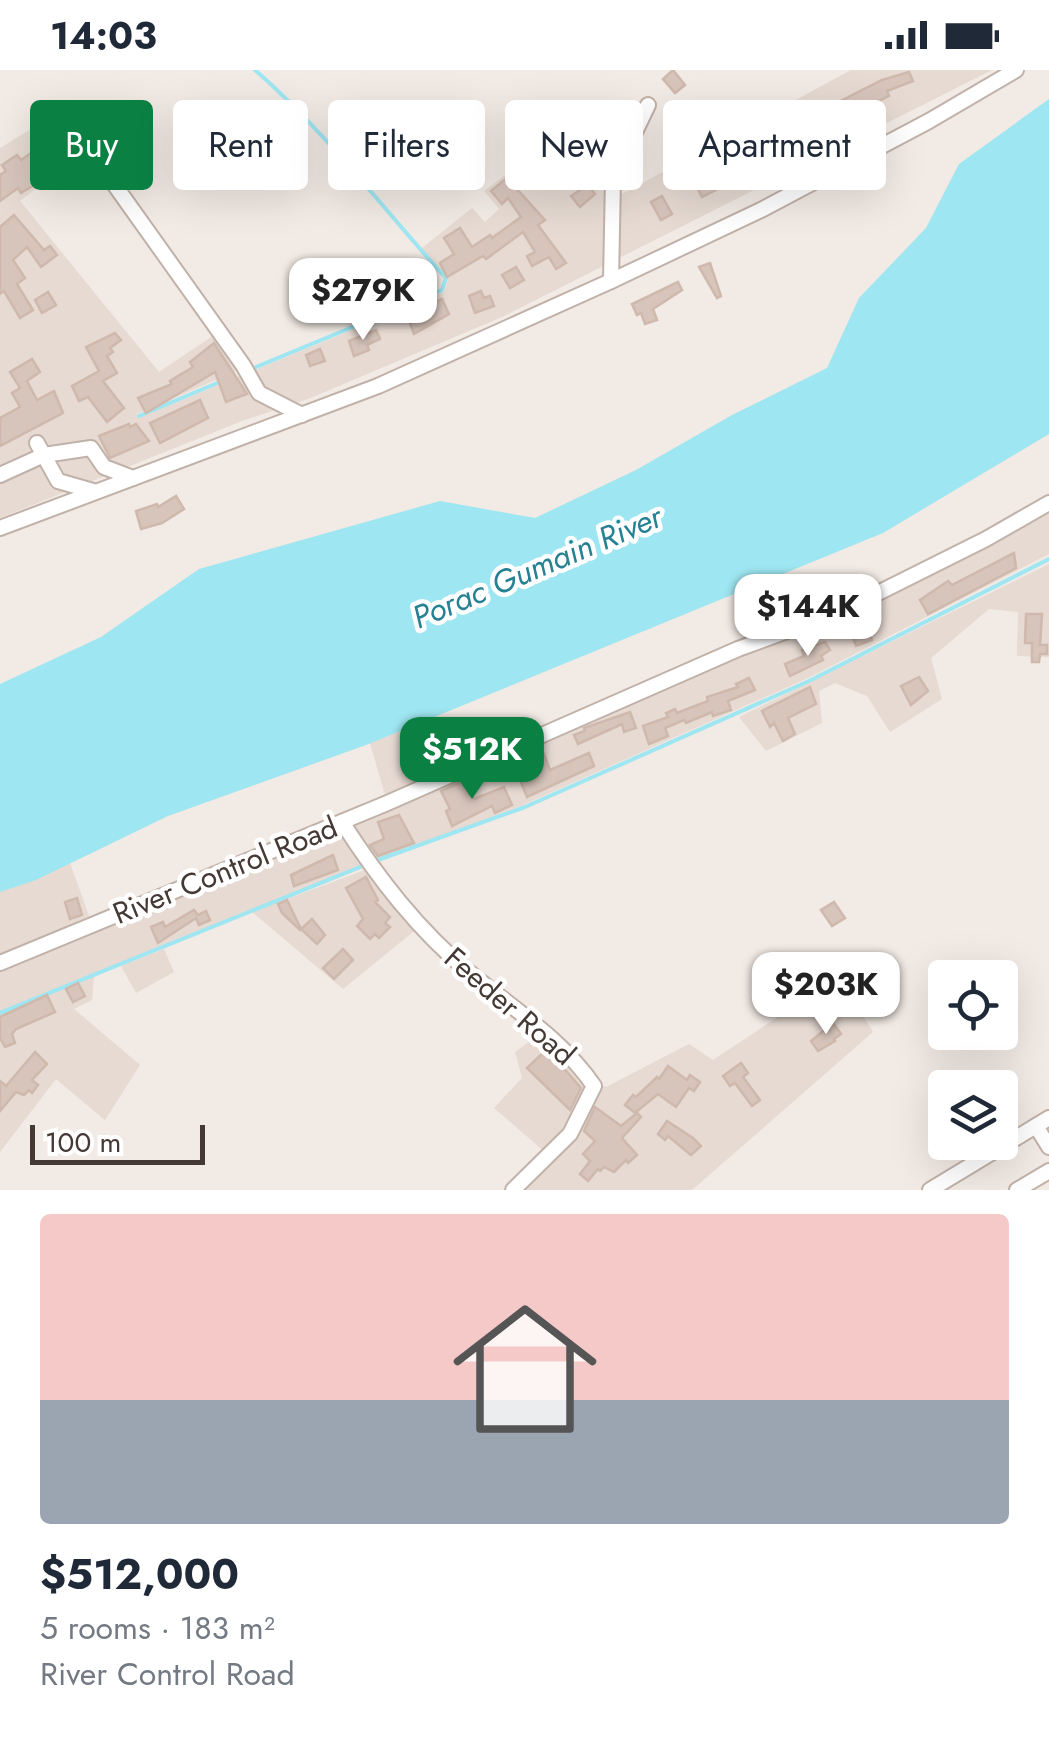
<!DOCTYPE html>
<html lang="en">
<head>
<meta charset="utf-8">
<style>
	:root { --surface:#fff; --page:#f2f2f3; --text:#1f2937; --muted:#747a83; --accent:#0b8043 }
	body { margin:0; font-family:Jost,sans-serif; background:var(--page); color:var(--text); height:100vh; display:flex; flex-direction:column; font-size:38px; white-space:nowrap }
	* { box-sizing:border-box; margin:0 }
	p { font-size:32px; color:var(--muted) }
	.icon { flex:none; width:55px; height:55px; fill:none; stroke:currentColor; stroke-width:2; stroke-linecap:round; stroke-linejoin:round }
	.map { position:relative; height:1120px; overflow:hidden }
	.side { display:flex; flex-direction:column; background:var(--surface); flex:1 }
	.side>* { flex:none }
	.banner { position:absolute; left:30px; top:30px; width:990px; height:90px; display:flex; gap:20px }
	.controls { position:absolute; left:928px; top:890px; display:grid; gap:20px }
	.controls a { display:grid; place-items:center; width:90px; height:90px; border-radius:10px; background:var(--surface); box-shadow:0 10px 40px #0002; font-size:50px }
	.scale { position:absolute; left:30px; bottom:25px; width:175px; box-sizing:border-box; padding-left:10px; border:5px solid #443934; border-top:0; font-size:28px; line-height:35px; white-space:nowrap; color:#443934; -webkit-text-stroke:8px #fff; paint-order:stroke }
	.price { position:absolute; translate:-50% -85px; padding:0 22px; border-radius:20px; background:#fff; color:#222; font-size:32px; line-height:65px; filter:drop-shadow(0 2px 5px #0008) }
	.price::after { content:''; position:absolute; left:50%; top:60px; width:30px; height:22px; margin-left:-15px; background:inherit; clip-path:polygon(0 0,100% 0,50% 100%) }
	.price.current { background:var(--accent); color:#fff }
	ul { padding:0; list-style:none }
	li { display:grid; align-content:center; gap:20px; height:530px; padding:0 40px }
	li span { display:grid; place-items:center; height:310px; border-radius:10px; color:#555 }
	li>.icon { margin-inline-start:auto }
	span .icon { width:180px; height:180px; fill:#fffc; stroke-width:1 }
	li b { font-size:42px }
	.chip { padding:0 35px; border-radius:10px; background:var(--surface); box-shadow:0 10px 40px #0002; font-size:35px; line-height:90px }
	.chip.current { background:var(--accent); color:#fff }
	.status { display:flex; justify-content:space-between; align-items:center; height:70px; padding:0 50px; background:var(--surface); direction:ltr }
	.status svg { height:28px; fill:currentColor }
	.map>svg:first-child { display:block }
</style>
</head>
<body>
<div class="status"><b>14:03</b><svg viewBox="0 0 49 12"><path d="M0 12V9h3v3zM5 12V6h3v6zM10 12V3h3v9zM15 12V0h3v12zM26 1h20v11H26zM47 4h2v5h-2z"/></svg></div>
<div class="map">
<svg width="1049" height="1120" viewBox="0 0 1049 1120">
	<rect width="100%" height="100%" fill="#f2eae4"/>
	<g fill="#e6dad2">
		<path d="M851,0H992L502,247L308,329L242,351L0,448V78L54,45L81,84L20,131L159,302L223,259L248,296L137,344L138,348L444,222L448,210L422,178L472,138L485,152L499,139L484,121L513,99L573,66L609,131Z"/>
		<path d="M1049,438V484L808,608L523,735L374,791L344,751L738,585Z"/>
		<path d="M1049,494V587L1017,586L1018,542L989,539L931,588L942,629L890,662L867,626L835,613L819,621L822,653L766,681L739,647Z"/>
		<path d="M406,658L423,712L385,725L370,673Z"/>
		<path d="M339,756L363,798L268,836L365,800L418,858L343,919L251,841L21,935L94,906L92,930L74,939L140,995L105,1050L56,1009L0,1082V896Z"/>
		<path d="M70,793L89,846L0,885V822Z"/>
		<path d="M164,879L174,902L136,923L121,896Z"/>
		<path d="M846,918L873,962L692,1120H519L552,1088L597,1014L606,1017L689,974L713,990L820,919Z"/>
		<path d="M541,963L590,1014L584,1035L546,1083L494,1038L522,1008L515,982Z"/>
	</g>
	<path fill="#9ee6f1" d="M1049,29V364L883,463L366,675L168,746L36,810L0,822V614L101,567L199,499L440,431L535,448L636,400L732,345L827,298L859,228L926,158L959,94Z"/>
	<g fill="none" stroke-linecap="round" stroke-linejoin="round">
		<g stroke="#9ee6f1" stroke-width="4">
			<path d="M249,300L442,220L446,208C383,139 326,62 255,0"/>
			<path d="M139,346L222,311"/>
			<path d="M375,791L525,737L809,611L1049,489"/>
			<path d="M0,943L365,795"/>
		</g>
	</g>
	<g fill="#d7c5bc" stroke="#cfb8ac" stroke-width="2.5">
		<path d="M673,0L685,15L675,23L663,9Z"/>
		<path d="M909,2L913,11L887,21L889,26L864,38L828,61L819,42L882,10Z"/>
		<path d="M46,59L55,71L51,74L60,86L46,96L52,104L21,123L18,118L0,131V105L6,101L2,95L17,85L21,90L38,78L32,71Z"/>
		<path d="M778,78L784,88L768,102L761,90Z"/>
		<path d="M706,98L716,120L702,127L691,105Z"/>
		<path d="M507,108L545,150L538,155L566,193L556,199L549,187L532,196L527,186L535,182L523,162L486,189L483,186L447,207L440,193L454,184L444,168L460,158L472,177L490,165L492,168L521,147L508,128L502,134L491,121Z"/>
		<path d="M588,115L595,124L580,137L571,126Z"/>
		<path d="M662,126L672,144L661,150L651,132Z"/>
		<path d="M14,145L44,180L50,176L57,185L41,197L27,177L13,190L25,208L17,214L33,240L20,248L4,221L0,224V157Z"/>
		<path d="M710,193L721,226L717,228L699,197Z"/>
		<path d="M516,197L524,210L510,218L502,205Z"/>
		<path d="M678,212L682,220L653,239L657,250L645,254L641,243L637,245L632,234Z"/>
		<path d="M481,221L484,228L490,226L494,236L475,243L469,226Z"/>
		<path d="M48,222L56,235L42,243L35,230Z"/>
		<path d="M442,229L449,244L414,264L408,248L430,240L428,236Z"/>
		<path d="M376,260L380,269L367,275L369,280L354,286L349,271Z"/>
		<path d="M115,263L121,270L110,278L113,282L107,286L117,303L103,311L124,338L107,352L88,327L79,331L72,316L99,301L86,277Z"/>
		<path d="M214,273L247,324L226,332L215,302L146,343L138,328L172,314L170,311L193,297L190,292Z"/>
		<path d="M320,279L325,291L310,296L306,285Z"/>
		<path d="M32,289L40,302L27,311L37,330L54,321L63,343L0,376V348L20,337L12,323L20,318L10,302Z"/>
		<path d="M200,330L208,348L160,373L150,353Z"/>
		<path d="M129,354L130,357L136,354L149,371L110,388L99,366Z"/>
		<path d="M176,426L184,439L162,453L141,459L136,441L157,434L158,437Z"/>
		<path d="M1014,483L1016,498L959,528L928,544L920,530L948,511L952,515Z"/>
		<path d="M1026,544H1042L1040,575H1047V584H1040L1039,592H1032V573H1025Z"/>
		<path d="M867,556L872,570L856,576L851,562Z"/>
		<path d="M825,572L830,580L821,586L823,590L790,606L785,594L804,586L802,580Z"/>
		<path d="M919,607L928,621L911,635L901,616Z"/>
		<path d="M749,608L755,620L728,631L731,640L713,646L712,642L686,653L684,650L665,658L668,666L649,674L643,656L668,647L666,643L675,639L677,643L708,631L707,627L738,617L736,614Z"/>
		<path d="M810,617L816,634L788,648L795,664L783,671L774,653L770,657L762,641Z"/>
		<path d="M630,642L636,658L624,662L622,654L578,674L574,665L585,661L584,658Z"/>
		<path d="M589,683L594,696L527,727L521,712L536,706L530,690L544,684L550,700Z"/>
		<path d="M465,710L474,729L504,717L512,735L495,743L492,736L452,756L446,741L450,739L441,721Z"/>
		<path d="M399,745L414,773L378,786L370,775L384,769L378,752Z"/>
		<path d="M333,785L338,800L294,816L291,805Z"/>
		<path d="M366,807L378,830L375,832L390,847L385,853L390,857L379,868L375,864L370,869L357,856L363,849L346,818Z"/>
		<path d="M77,828L82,845L70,849L65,832Z"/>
		<path d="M287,830L301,859L300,860L282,843L278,834Z"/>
		<path d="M834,832L845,848L832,856L821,840Z"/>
		<path d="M194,840L198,845L206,841L210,850L199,855L196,848L158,873L151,857L163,852L165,857Z"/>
		<path d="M312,849L325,865L317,874L301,859Z"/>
		<path d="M343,879L353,890L334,909L323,898Z"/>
		<path d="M78,913L85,926L73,932L66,919Z"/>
		<path d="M47,925L55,942L16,959L12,964L15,973L5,977L0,968V947Z"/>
		<path d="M833,953L841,964L834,969L835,971L818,981L811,971Z"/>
		<path d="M547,979L581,1018L570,1040L527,998Z"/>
		<path d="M35,982L47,994L32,1010L38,1015L32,1023L29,1020L24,1025L16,1022L0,1041V1011L6,1016Z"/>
		<path d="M741,993L748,1003L743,1007L760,1030L752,1036L735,1013L730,1016L723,1006Z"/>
		<path d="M668,996L687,1010L690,1005L700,1012L694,1021L689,1018L676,1037L658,1024L635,1043L625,1035L633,1025L636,1027L657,1007L659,1009Z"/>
		<path d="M595,1037L621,1056L637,1043L641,1047L622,1068L637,1085L628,1093L626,1090L614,1102L604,1097L600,1101L598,1099L588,1111L580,1104L590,1091L583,1084L595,1071L584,1061Z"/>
		<path d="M667,1051L693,1068L701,1076L691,1085L668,1066L665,1070L658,1064Z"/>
	</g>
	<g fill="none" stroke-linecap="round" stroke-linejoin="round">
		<g stroke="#c1b2a9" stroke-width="18">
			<g id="minor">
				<path d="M94,86L243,295L259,323L302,345"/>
				<path d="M611,211L613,108L648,35"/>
				<path d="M37,373L58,411L93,421"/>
				<path d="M0,405L44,385L91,378L104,397L133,408"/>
				<path d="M0,458L378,316L611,211L761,140L929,51L1016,0"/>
				<path d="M342,752C378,808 418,860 470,903C513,939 562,969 594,1016L570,1064L513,1120"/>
				<path d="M0,893L385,734L738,579L844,540L986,469L1049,433"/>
				<path d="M1036,1056L1049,1077"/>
				<path d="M930,1120L1049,1048"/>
				<path d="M1017,1120L1049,1101"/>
			</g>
		</g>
		<use href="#minor" stroke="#fff" stroke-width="14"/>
	</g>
	<g text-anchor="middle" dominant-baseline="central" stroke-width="9" stroke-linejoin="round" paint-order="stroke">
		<g font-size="30" fill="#443934" stroke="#fff">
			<text transform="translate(225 800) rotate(-22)">River Control Road</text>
			<text transform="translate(510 936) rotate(41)">Feeder Road</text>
		</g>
		<g font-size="32" font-style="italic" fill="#268192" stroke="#fff">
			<text transform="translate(537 497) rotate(-23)">Porac Gumain River</text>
		</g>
	</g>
</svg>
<div class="controls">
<a><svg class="icon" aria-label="locate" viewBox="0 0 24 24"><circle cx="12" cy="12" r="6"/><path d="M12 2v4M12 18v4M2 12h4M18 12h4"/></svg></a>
<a><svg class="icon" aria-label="layers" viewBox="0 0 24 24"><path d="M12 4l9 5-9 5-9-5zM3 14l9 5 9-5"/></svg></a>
</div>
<div class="scale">100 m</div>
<b class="price" style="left:363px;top:273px">$279K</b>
<b class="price" style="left:808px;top:589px">$144K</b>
<b class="price current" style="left:472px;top:732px">$512K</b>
<b class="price" style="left:826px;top:967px">$203K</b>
<div class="banner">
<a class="chip current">Buy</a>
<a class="chip">Rent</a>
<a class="chip">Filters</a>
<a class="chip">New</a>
<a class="chip">Apartment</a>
</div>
</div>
<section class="side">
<ul>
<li><span style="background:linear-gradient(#f6c9c9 60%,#9aa5b1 0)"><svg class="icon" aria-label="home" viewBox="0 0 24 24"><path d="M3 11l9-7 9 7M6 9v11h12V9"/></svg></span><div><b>$512,000</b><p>5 rooms · 183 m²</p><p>River Control Road</p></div></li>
</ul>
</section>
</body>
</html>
